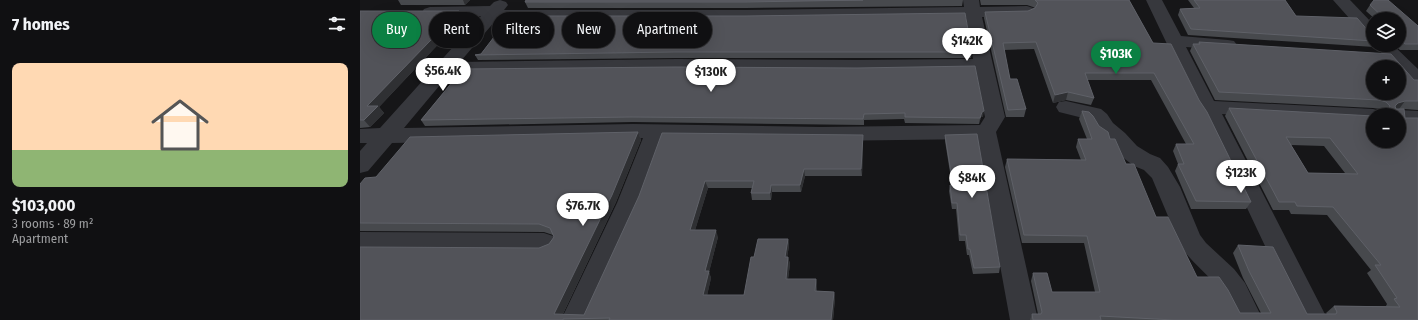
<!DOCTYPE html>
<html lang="en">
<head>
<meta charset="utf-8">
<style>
	:root { --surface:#101012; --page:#19191b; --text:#f1f3f6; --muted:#9c9d9f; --line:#303032; --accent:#0b8043 }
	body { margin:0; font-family:"Fira Sans Condensed",sans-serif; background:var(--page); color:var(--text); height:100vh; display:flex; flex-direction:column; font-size:15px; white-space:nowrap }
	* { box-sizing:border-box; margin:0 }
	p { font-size:13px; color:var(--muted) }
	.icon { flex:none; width:22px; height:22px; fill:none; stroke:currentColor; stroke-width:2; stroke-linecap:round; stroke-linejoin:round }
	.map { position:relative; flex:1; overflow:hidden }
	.panel { display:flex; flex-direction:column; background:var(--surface); width:360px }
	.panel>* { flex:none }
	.banner { position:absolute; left:12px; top:12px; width:380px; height:36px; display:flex; gap:8px }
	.buttons { position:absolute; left:1006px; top:12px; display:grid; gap:8px }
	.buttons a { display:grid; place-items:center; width:40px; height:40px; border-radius:50%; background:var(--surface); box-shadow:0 4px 16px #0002,0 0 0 1px var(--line); font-size:20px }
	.price { position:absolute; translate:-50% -34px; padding:0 9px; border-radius:14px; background:#fff; color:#222; font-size:13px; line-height:26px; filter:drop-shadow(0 1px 2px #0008) }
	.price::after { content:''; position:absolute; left:50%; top:24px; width:12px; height:9px; margin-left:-6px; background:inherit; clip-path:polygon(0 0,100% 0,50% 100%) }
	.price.active { background:var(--accent); color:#fff }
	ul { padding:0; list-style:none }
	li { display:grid; align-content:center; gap:8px; height:212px; padding:0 12px }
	li span { display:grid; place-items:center; height:124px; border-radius:8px; color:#555 }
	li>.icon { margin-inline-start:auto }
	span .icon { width:72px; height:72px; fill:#fffc; stroke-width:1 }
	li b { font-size:17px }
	h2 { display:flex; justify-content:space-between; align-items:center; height:48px; padding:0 12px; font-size:17px }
	.tag { padding:0 14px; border-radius:18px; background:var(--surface); box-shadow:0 4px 16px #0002,0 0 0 1px var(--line); font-size:14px; line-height:36px }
	.tag.active { background:var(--accent); color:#fff }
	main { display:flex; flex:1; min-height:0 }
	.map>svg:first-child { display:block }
</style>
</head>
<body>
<main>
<section class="panel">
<h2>7 homes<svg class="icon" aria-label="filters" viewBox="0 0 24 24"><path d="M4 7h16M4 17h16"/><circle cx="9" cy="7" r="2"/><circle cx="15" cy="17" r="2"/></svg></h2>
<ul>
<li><span style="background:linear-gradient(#ffd9b3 70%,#8fb573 0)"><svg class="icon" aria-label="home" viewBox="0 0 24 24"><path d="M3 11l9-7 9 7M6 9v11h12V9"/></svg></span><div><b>$103,000</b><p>3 rooms · 89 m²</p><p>Apartment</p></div></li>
</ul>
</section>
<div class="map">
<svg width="1058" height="320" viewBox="0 0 1058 320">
	<rect width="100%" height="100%" fill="#161618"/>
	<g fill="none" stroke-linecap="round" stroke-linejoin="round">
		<g fill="#37383d" fill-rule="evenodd">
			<path d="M140,0L146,2L148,5L144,10H386L604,7L603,0H619L620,7L667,6L673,8L675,11L673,14L667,16L622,17L645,117L636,132L678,320H650L617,139L461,141L304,139L281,203L229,320H201L257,203L283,138L32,143L8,171L0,173V151L7,143H0V129L20,128L121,16L70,17L64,15L62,12L64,9L70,7L130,6L134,2ZM606,17L613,59L497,60L317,59L100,62L136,20H386ZM615,70L625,117L620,125L461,127L273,124L44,128L90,73L317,71L497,72Z"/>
			<path d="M786,0H802L821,36L868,40L874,41L877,45L874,49L868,50L826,47L854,101L1013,109L1020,111L1023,115H1013V123L862,114L968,320H940L845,119L837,107Z"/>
			<path d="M973,0H990L1013,24V39L1007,38Z"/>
			<path d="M1014,45H1033L1058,69V86L1051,84L1039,72V67H1035Z"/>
			<path d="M706,101L741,109L747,114L753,123L765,133L777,146L790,154L800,158L808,167L820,187L840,235L846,243L874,269L885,283L903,320H875C869,308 864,295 855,284C844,271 831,261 821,247L792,178L784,170L774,166L761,156L751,143L738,133L732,123L727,119L699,112L696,107L699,102Z"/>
			<path d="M1039,110L1058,111V125L1039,124V115H1030L1032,112Z"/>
			<path d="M0,232L184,233L193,236L197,243L193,250L184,253L0,252Z"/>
		</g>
	</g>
	<g fill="#47494d" fill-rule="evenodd">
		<path d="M38,0H110L105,5H41Z"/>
		<path d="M166,0H603L602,6L386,8H168L165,2Z"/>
		<path d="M620,0H769L793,43L839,100L891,202L886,209H831L815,171L818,164L813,151L816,144H826L791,80H727L734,98L731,105L706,100L693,103L674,49L644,50L650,79L666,109L664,117H646L624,18L625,12L668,11L675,8L673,7L667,5H621Z"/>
		<path d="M828,0H925L936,16L1013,34V45H1015L1014,47L828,35L818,15L820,9L834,8Z"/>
		<path d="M1010,5L1058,26V50H1040L1035,45H1039V19H1015L1006,11Z"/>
		<path d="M0,11L103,18L19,107L24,113L10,127L0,128Z"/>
		<path d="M134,37L612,52L611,58H317L118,60L115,55L121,54Z"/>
		<path d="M839,42L1054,80H1058V110L1044,109L1058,320H670L672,314H678L671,281L673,273L692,292H735L724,243H662L645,167L647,159L721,160L716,147L718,139H727L719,119L722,111L739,126L750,139L766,164L796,217L837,277L880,313H901L883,278L873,253L878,245L947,314H967L966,313L974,306H1026L1027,304L1007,273L1011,270L967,215L931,214L929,210H913L865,116L869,108L1013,141L1039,115H1016L1020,109L1013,108L855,100L830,51L833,44H838ZM931,145L964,146L985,173H948Z"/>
		<path d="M103,69L623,117H621L619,124L545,123L544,119L504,120V125L273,122L65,126L61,120Z"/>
		<path d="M278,132L281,140L256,202L203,314L224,315L279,196L503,142L502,176H445L441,192H412L411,200H392L391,193L392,188H348L335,230L358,237L349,272L351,278L347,295H384L394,257L428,239L429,246L427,257H428L430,264L428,279H456L457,286V291L474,292L475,298L473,320H0L179,248L189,244L194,237L193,235L184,232L0,231V184L16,177Z"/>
		<path d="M585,135L640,267L639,273L613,274L609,255H607L605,241H599L596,209H592L589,191L590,185H592L585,141Z"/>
	</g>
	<g fill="#2f3033">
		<path d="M103,0H110L105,5Z"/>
		<path d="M99,11L103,18L19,107L24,113L10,127L4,120L7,106Z"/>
		<path d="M708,92L706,100L693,103L695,95Z"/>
		<path d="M1045,101L1039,109L1032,111L1038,103Z"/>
		<path d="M624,111L623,117H621L619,124L620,118L622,112Z"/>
		<path d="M278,132L281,140L256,202L200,320L194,314Z"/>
		<path d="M503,135V142L502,176L501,169Z"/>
		<path d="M444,169L445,176L441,192L440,185Z"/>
		<path d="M345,181L348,188L333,237L330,230Z"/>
		<path d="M411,185L412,192L411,200L410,193Z"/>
		<path d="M356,230L358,237L349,272L351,278L346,301L343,295L345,271Z"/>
		<path d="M428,239L429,246L426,264L425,257Z"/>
		<path d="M428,257L430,264L427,286L426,279Z"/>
		<path d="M456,279L457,286L456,298L455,291Z"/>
		<path d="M474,292L475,298L473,320H471Z"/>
	</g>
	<g fill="#525359" stroke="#5f6168" fill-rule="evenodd">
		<path d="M166,0H503L385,2H165Z"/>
		<path d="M675,0H769L793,43L811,44L839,100L847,112L891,202L836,201L818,164H824L816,144H834L794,73H725L734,98L708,92L695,95L676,42L643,43L650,79H657L666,109L648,110L625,12L668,11L675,8L678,3Z"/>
		<path d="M834,0H925L936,16L997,18L1010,33L1013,34V41L831,29L820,9L840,8Z"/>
		<path d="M1014,0H1028L1058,26V44H1045L1039,39V19H1019H1025L1010,5Z"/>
		<path d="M0,11H99L7,106H18L4,120H0Z"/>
		<path d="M605,13L612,52H315L115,55L121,54L134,37H138L155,16H385Z"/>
		<path d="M839,42L1031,54L1054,80H1058V101H1045L1038,103L1035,106L1036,109H1044L1045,118H1058V320H814L740,316L741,320H673L672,314H681L682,312L673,273H687L692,292H740L727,236L664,235L647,159L726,160L718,139H732L722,111L729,112L733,116L739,126L748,132L750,139H755L766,164H774L796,217H808L837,277H859L868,290L880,313H911L889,271L878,245L913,247L947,314H976L977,312L974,306L1040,307L1034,299L1037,298L1015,265H1021L973,207L937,206L935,202H919L869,108L1013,116V141H1039V115H1021V109H1029L1030,106L1026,102L1019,100L859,92L833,44H840ZM1013,67H1039V93H1013ZM926,137L970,138L998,174L948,173Z"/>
		<path d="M615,66L624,111L622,112L620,118L545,117V113L504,114L503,119L271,117L61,120L103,69L315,67L497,68Z"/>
		<path d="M278,132L252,195L194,314L224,315L279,196L302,133L503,135L501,169H444L440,185H411L410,193H391L394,181H345L330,230H356L345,271H349L343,295H384L391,257H394L398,239H428L425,257H428L426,279H456L455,291L474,292L471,320H249L250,318L203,319V320H0V247L179,248L189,244L194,237L190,228L179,224L0,223V184L5,178L16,177L50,137Z"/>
		<path d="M617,134L640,267L614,268L610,249H608L606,235H600L597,203H592L590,185H593L585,135Z"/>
	</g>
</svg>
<div class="buttons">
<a><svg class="icon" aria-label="layers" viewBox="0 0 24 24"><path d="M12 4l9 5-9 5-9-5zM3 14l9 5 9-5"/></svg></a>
<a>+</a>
<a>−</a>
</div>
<b class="price" style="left:607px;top:62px">$142K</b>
<b class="price active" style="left:756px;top:75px">$103K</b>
<b class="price" style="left:83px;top:92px">$56.4K</b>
<b class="price" style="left:351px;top:93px">$130K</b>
<b class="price" style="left:881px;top:194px">$123K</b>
<b class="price" style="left:612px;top:199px">$84K</b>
<b class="price" style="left:223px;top:227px">$76.7K</b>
<div class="banner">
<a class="tag active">Buy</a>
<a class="tag">Rent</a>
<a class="tag">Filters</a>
<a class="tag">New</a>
<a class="tag">Apartment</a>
</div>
</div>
</main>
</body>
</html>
